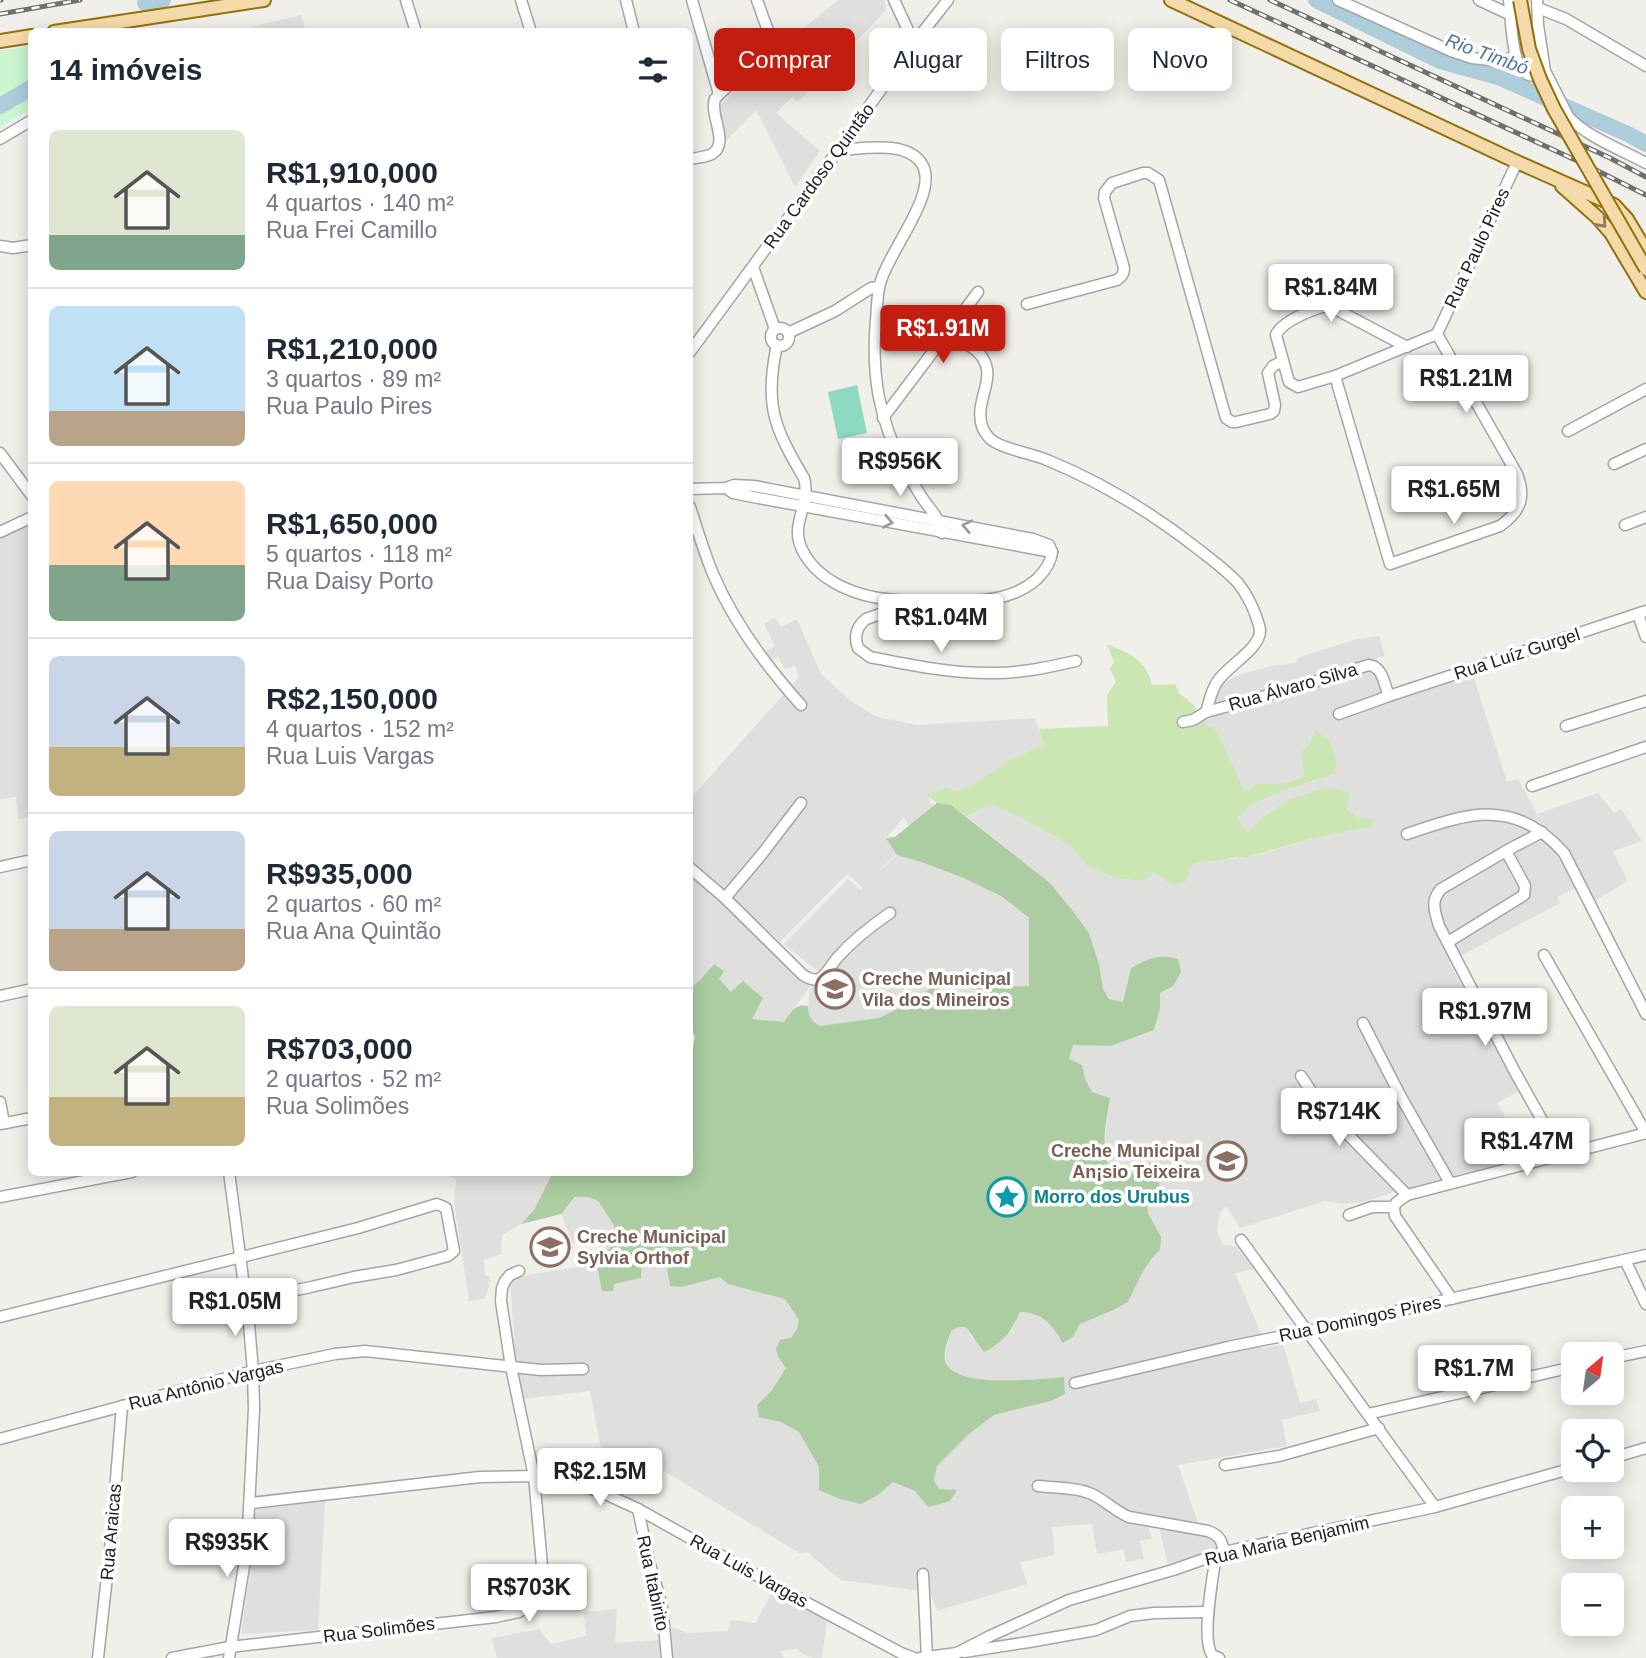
<!DOCTYPE html>
<html lang="pt">
<head>
<meta charset="utf-8">
<style>
	:root { --surface:#fff; --page:#f6f6f7; --text:#1f2937; --muted:#747a83; --line:#e0e1e3; --accent:#c31d10 }
	body { margin:0; font-family:Helvetica,sans-serif; background:var(--page); color:var(--text); height:100vh; display:flex; flex-direction:column; font-size:26px; white-space:nowrap }
	* { box-sizing:border-box; margin:0 }
	p { font-size:23px; color:var(--muted) }
	.icon { flex:none; width:38px; height:38px; fill:none; stroke:currentColor; stroke-width:2; stroke-linecap:round; stroke-linejoin:round }
	.map { position:relative; flex:1; overflow:hidden }
	.details { position:absolute; left:28px; top:28px; width:665px; height:1148px; display:flex; flex-direction:column; background:var(--surface); border-radius:10px; box-shadow:0 4px 18px #0003 }
	.details>* { flex:none }
	.hud { position:absolute; left:714px; top:28px; width:665px; height:63px; display:flex; gap:14px }
	.needle { width:46px; rotate:29deg }
	.controls { position:absolute; left:1561px; top:1342px; display:grid; gap:14px }
	.controls a { display:grid; place-items:center; width:63px; height:63px; border-radius:10px; background:var(--surface); box-shadow:0 4px 18px #0003; font-size:35px }
	.price { position:absolute; translate:-50% -60px; padding:0 16px; border-radius:7px; background:#fff; color:#222; font-size:23px; line-height:46px; filter:drop-shadow(0 2px 4px #0008) }
	.price::after { content:''; position:absolute; left:50%; top:42px; width:21px; height:16px; margin-left:-10px; background:inherit; clip-path:polygon(0 0,100% 0,50% 100%) }
	.price.active { background:var(--accent); color:#fff }
	ul { padding:0; list-style:none }
	li { display:flex; align-items:center; gap:21px; height:175px; padding:0 21px }
	li+li { border-top:2px solid var(--line) }
	li span { display:grid; place-items:center; flex:none; width:196px; height:140px; border-radius:10px; color:#555 }
	li>.icon { margin-inline-start:auto }
	span .icon { width:84px; height:84px; fill:#fffc; stroke-width:1 }
	li b { font-size:30px }
	h2 { display:flex; justify-content:space-between; align-items:center; height:84px; padding:0 21px; font-size:30px }
	.pill { padding:0 24px; border-radius:10px; background:var(--surface); box-shadow:0 4px 18px #0003; font-size:24px; line-height:63px }
	.pill.active { background:var(--accent); color:#fff }
	.map>svg:first-child { display:block }
</style>
</head>
<body>
<div class="map">
<svg width="1646" height="1658" viewBox="0 0 1646 1658">
	<rect width="100%" height="100%" fill="#f1efe9"/>
	<g fill="#dfdfde">
		<path d="M838,0H885L886,10L798,102L792,97L776,113L820,151L795,187L756,110L724,143L714,112L764,61Z"/>
		<path d="M301,15L306,31L239,32L238,30Z"/>
		<path d="M31,523L32,817L18,819L16,797L0,799V530Z"/>
		<path d="M775,617L781,627L797,619L821,674L851,701L877,717L917,725L1035,718L1044,744L1010,760L977,782L954,792L948,787L927,795L957,844L915,841L904,817L887,837L897,853L873,877L897,855L921,862L961,877L1001,896L1054,939L1082,992L973,998L947,1006L937,983L914,1001L879,1018L820,1026L813,1022L808,1014L809,992L811,985L784,1022L773,1046L751,1019L762,998L731,993L719,979L714,964L700,980L690,989V875L812,983L817,971L784,944L848,879L861,890L863,888L847,874L780,942L690,863V799L799,677L795,666L785,669L778,656L771,661L765,652L775,646L764,624Z"/>
		<path d="M1379,636L1385,656L1377,658L1392,702L1473,675L1507,782L1518,779L1537,814L1598,793L1614,813L1621,809L1642,841L1613,851L1628,881L1594,901L1584,883L1558,897L1560,903L1449,962L1521,1090L1497,1103L1529,1156L1394,1192L1363,1202L1341,1204L1325,1201L1240,1228L1226,1206L1220,1213L1217,1231L1223,1245L1236,1246L1254,1269L1235,1273L1261,1333V1349L1283,1344L1300,1403L1316,1399L1320,1411L1282,1420L1287,1446L1178,1465L1201,1532L1213,1535L1219,1543L1217,1549L1168,1564L1158,1522L1147,1521L1152,1539L1140,1541L1144,1559L1126,1562L1124,1549L1097,1554L1092,1524L1052,1527L1055,1555L1020,1562L1027,1584L937,1611L930,1591H921L841,1580L815,1559L808,1552L799,1553L628,1449L620,1464L606,1468L601,1449L590,1391L523,1399L516,1363L510,1280L533,1274L592,1265L601,1241L595,1229L573,1244L561,1214L576,1197H588L598,1201L614,1225L613,1244L597,1265L613,1284L641,1278L642,1262L658,1261L721,1265L729,1284L785,1299L799,1320L797,1329L778,1357L787,1368L772,1390L757,1405L760,1417L781,1422L799,1432L819,1467L878,1495L893,1482L915,1491L928,1507L939,1489L934,1480L937,1466L969,1434L994,1415L1051,1401L1065,1394L1063,1377L1008,1382L960,1377L947,1366L945,1354L951,1331L959,1327H966L972,1338L1011,1331L1020,1312L1035,1313L1051,1325L1064,1343L1073,1337L1080,1324L1128,1302L1141,1275L1152,1258L1160,1250L1148,1213L1147,1201L1160,1192L1157,1160L1146,1165L1137,1174L1121,1173L1110,1170L1105,1157L1104,1142L1110,1098L1092,1092L1085,1079L1082,1065L1069,1059L1072,1045L1111,1046L1154,1030L1160,1009V993L1173,986L1131,968L1123,1002L1109,999L1103,989L1099,964L1089,933L1072,910L1050,883L966,816L985,805H994L1026,820L1072,847L1087,866L1115,878L1142,881L1155,873L1171,848L1199,862L1219,861L1262,854L1302,841L1350,830L1359,818L1347,808L1350,793L1336,789L1319,790L1264,817L1246,834L1238,818L1251,804L1286,790L1320,779L1337,762L1329,740L1315,731L1309,745L1305,777L1281,784H1256L1245,792L1200,725L1213,703L1221,684L1239,675L1272,666L1296,663L1299,657L1358,639Z"/>
		<path d="M446,1173H566L562,1176H551L534,1210L521,1224L502,1235L501,1254L484,1260L485,1275L490,1276L488,1291L484,1299L469,1301L454,1202L456,1180Z"/>
		<path d="M325,1501L318,1630L241,1634L252,1560L256,1509Z"/>
		<path d="M772,1592L827,1621L822,1658H814L804,1655L797,1649L780,1651L784,1658H497L492,1638L539,1629L551,1644L586,1636L584,1612L617,1609L615,1643L660,1640L672,1627L687,1633L728,1631L731,1620L756,1623Z"/>
	</g>
	<path fill="#c9e6b3" d="M1107,644C1129,653 1146,660 1152,685L1175,684L1180,694L1194,705L1206,726L1214,728L1219,736L1245,792L1256,784H1281L1305,777L1301,753L1309,745L1315,730L1329,740L1337,762L1333,774L1286,790L1251,804L1238,818L1246,833L1264,817L1289,800L1319,790L1336,788L1350,793L1347,809L1359,818L1375,819L1371,826L1302,841L1248,857H1236L1219,861L1199,862L1194,863L1189,870L1187,880L1174,886L1155,873L1142,881L1115,878L1087,866L1072,847L1026,820L994,805L985,806L966,816L951,805L937,803L926,795L948,787L954,792L977,782L1010,760L1044,744L1039,729L1108,726L1107,695L1116,682L1110,669L1114,662Z"/>
	<path fill="#abcda1" d="M937,803L951,805L1050,883L1072,910L1089,933L1099,964L1103,989L1109,999L1123,1002L1131,968C1149,958 1158,954 1178,959L1181,972L1173,986L1160,993V1009L1154,1030L1111,1046L1073,1045L1069,1059L1082,1065L1085,1079L1092,1092L1110,1098C1106,1124 1100,1145 1110,1170L1121,1173L1137,1174L1146,1165L1157,1160L1160,1192L1147,1202L1148,1213L1161,1237L1160,1250L1152,1258L1141,1275L1128,1302L1113,1310L1080,1324L1073,1337L1063,1343C1051,1324 1044,1313 1020,1312C1011,1332 1004,1342 984,1352L966,1327H959L951,1331C948,1341 942,1353 946,1363C957,1389 1040,1379 1064,1377L1065,1394L1051,1401L994,1415L969,1434L937,1466L934,1480L939,1489L957,1490L950,1501L928,1507L915,1491L893,1482L878,1495L861,1504L840,1499L819,1490V1467L799,1432L781,1422L759,1417L757,1405L772,1390L786,1368L778,1357L776,1349L780,1340L791,1338L797,1329L799,1320L785,1299L728,1284L720,1277L681,1287L670,1286L666,1262H642L641,1278L614,1284L613,1291H602L597,1265L613,1244L614,1225L598,1201L588,1197H575L561,1214L521,1224L534,1210L551,1176L556,1173L562,1176L566,1172H690V1061L691,1060L695,1036L690,1028V989L700,980L714,964L724,971L719,979L731,992L743,981L763,998L752,1019L784,1022C791,1012 795,1003 808,1006C808,1016 811,1021 820,1026L879,1018L914,1001L937,983L948,1006L973,998L976,987L1029,986V918L1001,896L961,877L921,862L897,855L886,838L895,837Z"/>
	<path fill="#cbf6d1" d="M31,45V108L0,127V51Z"/>
	<path fill="#8ed9c2" d="M857,385L867,433L838,439L828,392Z"/>
	<g fill="none" stroke-linecap="round" stroke-linejoin="round">
		<g stroke="#adcddb" stroke-width="16">
			<path d="M1316,0L1440,61L1498,77L1628,134L1646,144"/>
			<path d="M145,3L163,0"/>
			<path d="M0,106L32,87"/>
		</g>
		<g stroke="#a5a5a5" stroke-width="13">
			<g id="minor">
				<path d="M406,0L416,32"/>
				<path d="M521,0L531,32"/>
				<path d="M626,0L634,32"/>
				<path d="M692,0L719,94"/>
				<path d="M894,0L914,43"/>
				<path d="M1338,0L1451,51L1472,58L1499,61L1505,60L1515,56"/>
				<path d="M1479,0L1511,15"/>
				<path d="M1509,0C1512,18 1509,93 1544,72"/>
				<path d="M1537,0L1538,25L1545,71L1568,116C1583,135 1624,151 1646,163"/>
				<path d="M1538,8L1566,19L1646,66"/>
				<path d="M0,139L32,120"/>
				<path d="M838,150C863,149 909,139 923,166C938,196 885,255 879,288C877,298 877,310 876,320C871,375 879,420 905,469C910,478 916,488 921,496C930,510 939,516 942,533"/>
				<path d="M690,159C696,158 706,157 712,154C730,143 709,115 715,99C730,80 764,65 772,42L757,0"/>
				<path d="M0,246L13,248L32,245"/>
				<path d="M753,267L775,329"/>
				<path d="M1027,304L1117,280C1122,276 1124,274 1124,268L1104,198L1105,192L1112,183L1143,173H1148L1159,180L1226,418L1232,422H1236L1270,414L1274,411L1275,405L1268,373L1273,366L1283,361"/>
				<circle cx="780" cy="337" r="9"/>
				<path d="M788,333L835,311L871,288L879,287"/>
				<path d="M947,334C958,340 975,346 982,357C998,380 972,402 983,429C986,434 988,438 993,441C1006,450 1031,453 1047,460C1101,482 1152,513 1198,549C1212,560 1226,570 1238,583C1245,592 1252,605 1256,616C1257,620 1260,626 1260,631C1260,649 1226,667 1217,682C1211,691 1209,703 1206,712"/>
				<path d="M777,345C764,404 774,428 804,478C812,508 786,525 805,555C817,575 838,587 861,594C884,601 911,601 935,601C970,601 1009,604 1037,579C1045,571 1051,563 1052,552"/>
				<path d="M1407,347L1341,312L1327,306C1312,309 1281,322 1276,335L1289,382L1298,387L1335,376L1437,334L1517,162"/>
				<path d="M690,352L838,150L914,43L948,0"/>
				<path d="M1335,376L1390,564L1500,526C1521,511 1526,497 1517,474L1437,334"/>
				<path d="M883,418L978,292"/>
				<path d="M1568,431L1646,389"/>
				<path d="M0,453L32,496"/>
				<path d="M1614,464L1646,449"/>
				<path d="M726,488L733,493L753,497L1052,552"/>
				<path d="M690,489L726,488L734,485L754,486L1033,539L1049,545L1052,552"/>
				<path d="M690,507C697,529 704,552 713,574C734,623 766,666 801,705"/>
				<path d="M1625,525L1646,517"/>
				<path d="M0,532L32,517"/>
				<path d="M914,602L866,619C856,627 854,637 858,648L870,657C911,665 952,674 995,673C1022,673 1049,667 1076,661"/>
				<path d="M1638,614L1646,637"/>
				<path d="M1339,714L1389,696"/>
				<path d="M1183,722L1193,720L1206,712L1284,691L1369,665C1383,667 1384,684 1389,696L1646,611"/>
				<path d="M1566,726L1646,701"/>
				<path d="M1532,786L1646,747"/>
				<path d="M1542,832L1506,851L1441,889C1430,901 1435,912 1439,926L1515,1072L1561,1154"/>
				<path d="M1407,834C1469,813 1514,797 1564,853L1646,1014"/>
				<path d="M0,867L32,860"/>
				<path d="M690,868L725,898L803,975C808,978 813,981 819,979C827,975 832,963 838,957C853,940 871,926 890,913"/>
				<path d="M725,898L762,854L801,803"/>
				<path d="M1448,942L1524,895L1525,886L1506,851"/>
				<path d="M1544,955L1646,1133"/>
				<path d="M0,996L32,989"/>
				<path d="M1363,1023L1401,1097L1450,1183"/>
				<path d="M1301,1076L1322,1108L1407,1195"/>
				<path d="M0,1102L4,1123"/>
				<path d="M0,1124L32,1118"/>
				<path d="M0,1197L132,1172"/>
				<path d="M1394,1207L1396,1203L1407,1195L1646,1133"/>
				<path d="M1394,1207L1395,1216L1452,1299"/>
				<path d="M1349,1215L1372,1207H1394"/>
				<path d="M1241,1240L1435,1507"/>
				<path d="M1625,1260L1646,1304"/>
				<path d="M0,1317L358,1228L437,1204L446,1208L454,1251L448,1256L396,1270L354,1277L311,1287L246,1300"/>
				<path d="M1612,1358L1646,1351"/>
				<path d="M1075,1383L1228,1347L1308,1331L1646,1255"/>
				<path d="M1368,1414L1573,1367"/>
				<path d="M0,1439L253,1371L335,1354L365,1351L541,1370L583,1369"/>
				<path d="M1612,1458L1646,1448"/>
				<path d="M1225,1465L1279,1456L1379,1428"/>
				<path d="M1038,1486C1054,1488 1074,1487 1089,1493C1103,1498 1114,1511 1129,1517L1208,1531C1219,1535 1222,1540 1224,1552"/>
				<path d="M251,1503L480,1477L534,1476L568,1481L601,1492L638,1509L781,1589L901,1653L914,1658"/>
				<path d="M638,1509L649,1561L662,1606L667,1658"/>
				<path d="M1216,1555C1213,1576 1201,1639 1212,1655L1219,1658"/>
				<path d="M923,1574L927,1658"/>
				<path d="M964,1652L1029,1642L1096,1630L1130,1616L1154,1613L1208,1612"/>
				<path d="M98,1658L111,1540L122,1406"/>
				<path d="M172,1658L230,1647L496,1617L519,1612L529,1605L538,1595L543,1577L534,1476L511,1367L501,1301L502,1288L505,1281L510,1275L519,1271"/>
				<path d="M229,1658L247,1548L254,1409L253,1371L249,1324L229,1172"/>
				<path d="M920,1658L957,1653L990,1636L1069,1600L1173,1570L1224,1552L1435,1507L1573,1468"/>
			</g>
		</g>
		<g stroke="#93700c" stroke-width="16">
			<g id="major">
				<path d="M1171,0L1517,162L1614,205L1627,219L1646,251"/>
				<path d="M54,32L264,0"/>
				<path d="M0,41L32,36"/>
				<path d="M1562,186L1597,217L1611,233L1646,292"/>
			</g>
		</g>
		<use href="#minor" stroke="#fff" stroke-width="10"/>
		<use href="#major" stroke="#f5daa9" stroke-width="12"/>
		<g stroke="#6f6f6f" stroke-width="5">
			<g id="rail">
				<path d="M0,0H1"/>
				<path d="M1230,0L1584,164L1646,195"/>
				<path d="M1270,0L1610,158L1646,177"/>
				<path d="M0,14L80,0"/>
			</g>
		</g>
		<use href="#rail" stroke="#fff" stroke-width="2.5" stroke-dasharray="8" stroke-linecap="butt"/>
		<g stroke="#93700c" stroke-width="16" stroke-linecap="butt">
			<path id="major-bridge" d="M1520,0L1529,49L1540,79L1554,109L1646,269"/>
		</g>
		<use href="#major-bridge" stroke="#f5daa9" stroke-width="12"/>
	</g>
	<defs><path id="oneway-chevron" d="M-2-3.5L2.5 0L-2 3.5" fill="none" stroke-width="1.6" stroke-linecap="round" stroke-linejoin="round" transform="scale(1.75)"/></defs>
	<use stroke="#8b7e65" href="#oneway-chevron" transform="translate(1602 223) rotate(48)"/>
	<g stroke="#9b9b9b">
		<use href="#oneway-chevron" transform="translate(888 522) rotate(11)"/>
		<use href="#oneway-chevron" transform="translate(967 526) rotate(-168)"/>
	</g>
	<defs>
		<g id="school-ring" transform="scale(2.0125)"><circle r="9.5" fill="#fff" stroke="#8d6e63" stroke-width="1.5"/><path d="M0-5L7-2L0 1L-7-2ZM-4 1L0 2.5L4 1V4Q0 6-4 4Z" fill="#8d6e63"/></g>
		<g id="sight-ring" transform="scale(2.0125)"><circle r="9.5" fill="#fff" stroke="#0f9aa8" stroke-width="1.5"/><path d="M0-6L1.8-2.2L6-1.7L2.9 1.2L3.7 5.4L0 3.3L-3.7 5.4L-2.9 1.2L-6-1.7L-1.8-2.2Z" fill="#0f9aa8"/></g>
	</defs>
	<g fill-rule="evenodd">
		<use href="#school-ring" x="835" y="989"/>
		<use href="#school-ring" x="1227" y="1161"/>
		<use href="#sight-ring" x="1007" y="1197"/>
		<use href="#school-ring" x="550" y="1247"/>
	</g>
	<g text-anchor="middle" dominant-baseline="central" stroke-width="7" stroke-linejoin="round" paint-order="stroke">
		<g font-size="18" fill="#212121" stroke="#fff">
			<text transform="translate(819 176) rotate(-54)">Rua Cardoso Quintão</text>
			<text transform="translate(1477 248) rotate(-65)">Rua Paulo Pires</text>
			<text transform="translate(1517 654) rotate(-18)">Rua Luíz Gurgel</text>
			<text transform="translate(1293 687) rotate(-16)">Rua Álvaro Silva</text>
			<text transform="translate(1360 1319) rotate(-12)">Rua Domingos Pires</text>
			<text transform="translate(206 1385) rotate(-14)">Rua Antônio Vargas</text>
			<text transform="translate(111 1532) rotate(-85)">Rua Araicas</text>
			<text transform="translate(1287 1541) rotate(-13)">Rua Maria Benjamim</text>
			<text transform="translate(749 1571) rotate(29)">Rua Luis Vargas</text>
			<text transform="translate(653 1583) rotate(78)">Rua Itabirito</text>
			<text transform="translate(379 1630) rotate(-7)">Rua Solimões</text>
		</g>
		<g font-size="18" font-weight="bold" fill="#785e54" stroke="#fff" text-anchor="start">
			<text x="862" y="979">Creche Municipal<tspan x="862" dy="21">Vila dos Mineiros</tspan></text>
			<text x="1200" y="1151" text-anchor="end">Creche Municipal<tspan x="1200" dy="21">An¡sio Teixeira</tspan></text>
			<text x="577" y="1237">Creche Municipal<tspan x="577" dy="21">Sylvia Orthof</tspan></text>
		</g>
		<g font-size="18" font-weight="bold" fill="#0d838f" stroke="#fff" text-anchor="start">
			<text x="1034" y="1197">Morro dos Urubus</text>
		</g>
		<g font-size="19" font-style="italic" fill="#5174a3" stroke="#fff">
			<text transform="translate(1487 54) rotate(20)">Rio Timbó</text>
		</g>
	</g>
</svg>
<div class="controls">
<a><svg class="needle" viewBox="-14 -14 28 28"><path d="M0-13l5 13h-10z" fill="#e53935"/><path d="M0 13l5-13h-10z" fill="#747a83"/></svg></a>
<a><svg class="icon" aria-label="locate" viewBox="0 0 24 24"><circle cx="12" cy="12" r="6"/><path d="M12 2v4M12 18v4M2 12h4M18 12h4"/></svg></a>
<a>+</a>
<a>−</a>
</div>
<b class="price" style="left:1331px;top:324px">R$1.84M</b>
<b class="price active" style="left:943px;top:365px">R$1.91M</b>
<b class="price" style="left:1466px;top:415px">R$1.21M</b>
<b class="price" style="left:900px;top:498px">R$956K</b>
<b class="price" style="left:1454px;top:526px">R$1.65M</b>
<b class="price" style="left:941px;top:654px">R$1.04M</b>
<b class="price" style="left:1485px;top:1048px">R$1.97M</b>
<b class="price" style="left:1339px;top:1148px">R$714K</b>
<b class="price" style="left:1527px;top:1178px">R$1.47M</b>
<b class="price" style="left:235px;top:1338px">R$1.05M</b>
<b class="price" style="left:1474px;top:1405px">R$1.7M</b>
<b class="price" style="left:600px;top:1508px">R$2.15M</b>
<b class="price" style="left:227px;top:1579px">R$935K</b>
<b class="price" style="left:529px;top:1624px">R$703K</b>
<div class="hud">
<a class="pill active">Comprar</a>
<a class="pill">Alugar</a>
<a class="pill">Filtros</a>
<a class="pill">Novo</a>
</div>
<section class="details">
<h2>14 imóveis<svg class="icon" aria-label="filters" viewBox="0 0 24 24"><path d="M4 7h16M4 17h16"/><circle cx="9" cy="7" r="2"/><circle cx="15" cy="17" r="2"/></svg></h2>
<ul>
<li><span style="background:linear-gradient(#dfe7d0 75%,#7fa58c 0)"><svg class="icon" aria-label="home" viewBox="0 0 24 24"><path d="M3 11l9-7 9 7M6 9v11h12V9"/></svg></span><div><b>R$1,910,000</b><p>4 quartos · 140 m²</p><p>Rua Frei Camillo</p></div></li>
<li><span style="background:linear-gradient(#bfe0f5 75%,#b9a48a 0)"><svg class="icon" aria-label="home" viewBox="0 0 24 24"><path d="M3 11l9-7 9 7M6 9v11h12V9"/></svg></span><div><b>R$1,210,000</b><p>3 quartos · 89 m²</p><p>Rua Paulo Pires</p></div></li>
<li><span style="background:linear-gradient(#ffd9b3 60%,#7fa58c 0)"><svg class="icon" aria-label="home" viewBox="0 0 24 24"><path d="M3 11l9-7 9 7M6 9v11h12V9"/></svg></span><div><b>R$1,650,000</b><p>5 quartos · 118 m²</p><p>Rua Daisy Porto</p></div></li>
<li><span style="background:linear-gradient(#c9d6e8 65%,#c2b280 0)"><svg class="icon" aria-label="home" viewBox="0 0 24 24"><path d="M3 11l9-7 9 7M6 9v11h12V9"/></svg></span><div><b>R$2,150,000</b><p>4 quartos · 152 m²</p><p>Rua Luis Vargas</p></div></li>
<li><span style="background:linear-gradient(#c9d6e8 70%,#b9a48a 0)"><svg class="icon" aria-label="home" viewBox="0 0 24 24"><path d="M3 11l9-7 9 7M6 9v11h12V9"/></svg></span><div><b>R$935,000</b><p>2 quartos · 60 m²</p><p>Rua Ana Quintão</p></div></li>
<li><span style="background:linear-gradient(#dfe7d0 65%,#c2b280 0)"><svg class="icon" aria-label="home" viewBox="0 0 24 24"><path d="M3 11l9-7 9 7M6 9v11h12V9"/></svg></span><div><b>R$703,000</b><p>2 quartos · 52 m²</p><p>Rua Solimões</p></div></li>
</ul>
</section>
</div>
</body>
</html>
